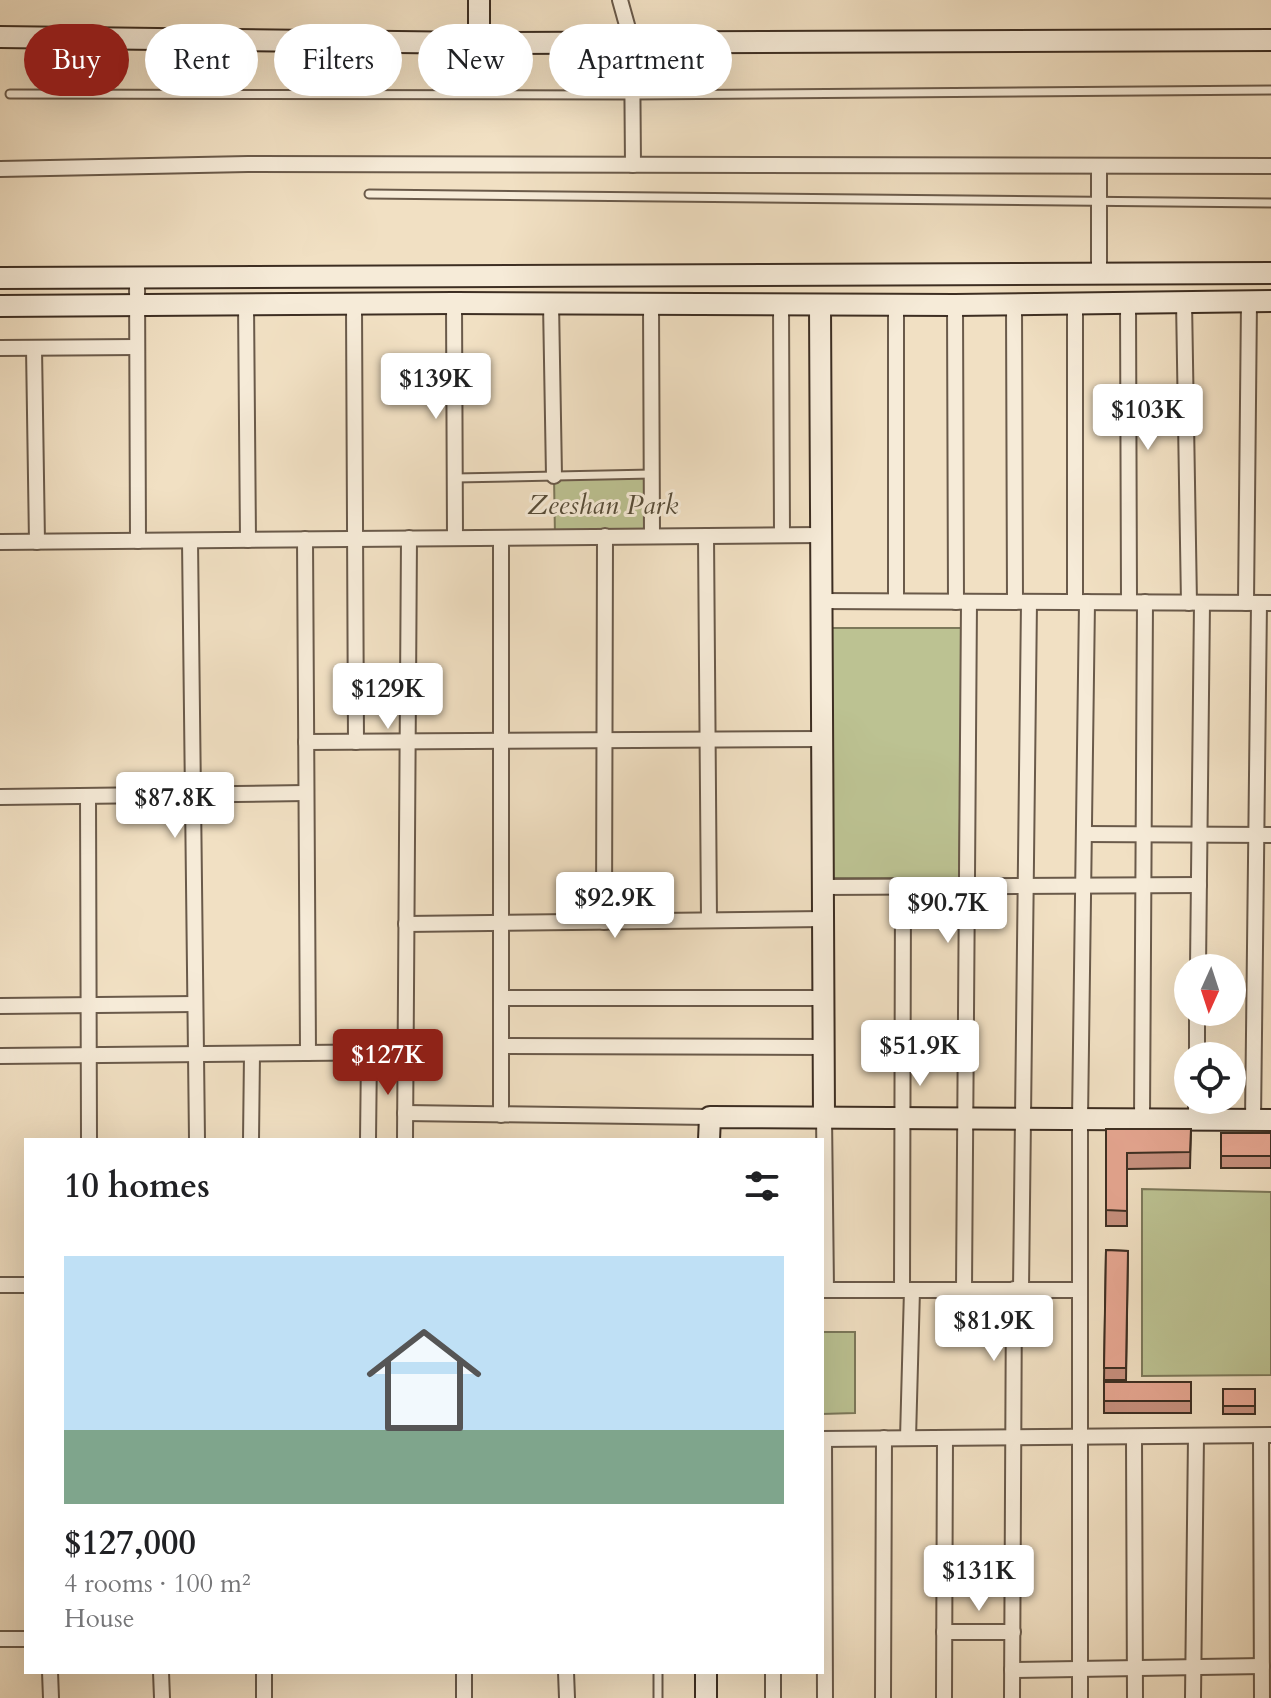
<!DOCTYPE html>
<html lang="en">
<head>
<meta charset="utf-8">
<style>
	:root { --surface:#fff; --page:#f2f2f2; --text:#202124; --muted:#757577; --line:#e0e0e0; --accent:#8f2418 }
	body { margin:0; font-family:Cardo,serif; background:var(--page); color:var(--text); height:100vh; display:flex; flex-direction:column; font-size:30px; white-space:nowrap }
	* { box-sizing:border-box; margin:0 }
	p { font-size:26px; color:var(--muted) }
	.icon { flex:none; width:44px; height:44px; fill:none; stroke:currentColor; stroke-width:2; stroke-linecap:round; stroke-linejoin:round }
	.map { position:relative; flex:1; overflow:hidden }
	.sheet { position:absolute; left:24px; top:1138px; width:800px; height:536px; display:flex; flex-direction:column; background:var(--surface); border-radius:0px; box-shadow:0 8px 32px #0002 }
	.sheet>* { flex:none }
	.top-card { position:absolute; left:24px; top:24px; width:800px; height:72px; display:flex; gap:16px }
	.needle { width:52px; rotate:183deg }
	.tools { position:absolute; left:1174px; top:954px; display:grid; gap:16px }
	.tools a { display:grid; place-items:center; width:72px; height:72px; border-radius:50%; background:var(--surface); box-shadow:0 8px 32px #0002; font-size:40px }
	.price { position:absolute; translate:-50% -68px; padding:0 18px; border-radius:8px; background:#fff; color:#222; font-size:26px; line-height:52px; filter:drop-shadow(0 2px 4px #0008) }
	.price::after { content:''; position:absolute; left:50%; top:48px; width:24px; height:18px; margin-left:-12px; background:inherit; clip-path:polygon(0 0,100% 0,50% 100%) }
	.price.selected { background:var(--accent); color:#fff }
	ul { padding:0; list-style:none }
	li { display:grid; align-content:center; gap:16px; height:424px; padding:0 40px }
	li+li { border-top:2px solid var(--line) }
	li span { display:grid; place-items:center; height:248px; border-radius:0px; color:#555 }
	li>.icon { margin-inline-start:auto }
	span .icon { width:144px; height:144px; fill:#fffc; stroke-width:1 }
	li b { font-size:34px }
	h2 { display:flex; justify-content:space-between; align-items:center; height:96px; padding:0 40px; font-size:34px }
	.tag { padding:0 28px; border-radius:36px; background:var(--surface); box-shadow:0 8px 32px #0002; font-size:28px; line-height:72px }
	.tag.selected { background:var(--accent); color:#fff }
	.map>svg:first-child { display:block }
</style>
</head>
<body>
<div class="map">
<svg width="1271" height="1698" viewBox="0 0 1271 1698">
	<rect width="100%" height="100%" fill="#f1e0c3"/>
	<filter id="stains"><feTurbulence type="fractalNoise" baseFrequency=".0025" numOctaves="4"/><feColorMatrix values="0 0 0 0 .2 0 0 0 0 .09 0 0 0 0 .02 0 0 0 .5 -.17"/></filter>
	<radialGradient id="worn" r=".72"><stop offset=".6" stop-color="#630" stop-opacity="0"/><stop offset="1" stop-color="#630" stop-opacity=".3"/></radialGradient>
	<g fill="#bcc292" stroke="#7c785a" stroke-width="2">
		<path d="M652,474V536L555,537L554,476Z"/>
		<path d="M831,628H963L959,878H831Z"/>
		<path d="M1142,1189L1271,1192V1375L1142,1376Z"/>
		<path d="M822,1332H855V1413L822,1414Z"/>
	</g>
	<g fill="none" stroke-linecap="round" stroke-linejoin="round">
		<g stroke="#6a5a4a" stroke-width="11">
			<g id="lane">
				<path d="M10,94L633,95L1271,90"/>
				<path d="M369,194L1271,203"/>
				<path d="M455,478L652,474"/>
				<path d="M658,1698V1672"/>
			</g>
		</g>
		<g stroke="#6a5a4a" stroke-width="18">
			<g id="street">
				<path d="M620,0L632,43L633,165"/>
				<path d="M1099,166V272"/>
				<path d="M0,169L248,164L1271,166"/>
				<path d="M137,277L138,541"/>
				<path d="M1184,301L1189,603"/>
				<path d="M1128,302L1129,602"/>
				<path d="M454,303L455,538"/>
				<path d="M551,303L554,476"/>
				<path d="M246,304L248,540"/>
				<path d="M651,304L652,536"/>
				<path d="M1014,304L1015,602"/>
				<path d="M354,305L356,742"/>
				<path d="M781,305L782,535"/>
				<path d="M955,305L956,602"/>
				<path d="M0,348L137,347"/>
				<path d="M34,348L37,542"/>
				<path d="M706,536L709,920"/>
				<path d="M501,538V1115"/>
				<path d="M305,539L308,1053"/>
				<path d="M190,541L197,1140"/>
				<path d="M0,542L820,535"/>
				<path d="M821,601L1271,603"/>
				<path d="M896,601V303"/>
				<path d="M1075,602V304"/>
				<path d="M1246,603L1249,301"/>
				<path d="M306,742L822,739"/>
				<path d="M88,796L89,1140"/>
				<path d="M0,797L306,793"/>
				<path d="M1084,834L1271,835"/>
				<path d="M823,887L1199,885"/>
				<path d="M604,922L605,536"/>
				<path d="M406,924L823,919"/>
				<path d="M1198,968L1202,603"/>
				<path d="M502,998H824"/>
				<path d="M0,1006L195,1004"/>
				<path d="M502,1046L824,1047"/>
				<path d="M0,1056L405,1052"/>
				<path d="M1197,1056V1012"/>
				<path d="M405,1113L710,1117"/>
				<path d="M824,1116L826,1290"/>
				<path d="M1142,1119L1145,602"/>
				<path d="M1196,1119V1100"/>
				<path d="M1253,1120L1259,603"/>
				<path d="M251,1140L252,1054"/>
				<path d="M368,1140L369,1053"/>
				<path d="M405,1140L409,538"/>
				<path d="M0,1285H26"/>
				<path d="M964,1289L969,602"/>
				<path d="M1021,1289L1029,602"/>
				<path d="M822,1290H1080"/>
				<path d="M902,1290L903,887"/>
				<path d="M1261,1436L1262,1698"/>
				<path d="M1134,1437L1135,1698"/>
				<path d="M908,1438L912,1290"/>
				<path d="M822,1439L1271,1435"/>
				<path d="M824,1439L825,1698"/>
				<path d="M944,1632H1013"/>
				<path d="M0,1639H26"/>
				<path d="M1012,1670L1262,1666"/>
				<path d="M50,1672L51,1698"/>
				<path d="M161,1672L162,1698"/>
				<path d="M264,1672V1698"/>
				<path d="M464,1672V1698"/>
				<path d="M566,1672L567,1698"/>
				<path d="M773,1698V1672"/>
				<path d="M883,1698L884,1438"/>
				<path d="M944,1698L945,1438"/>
				<path d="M1012,1698L1014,1289"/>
				<path d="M1080,1698V1119L1087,602"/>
				<path d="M1193,1698L1196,1436"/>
			</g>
		</g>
		<g stroke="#3d2e22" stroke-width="24">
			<g id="secondary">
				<path d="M0,37L479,43L1271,40"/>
				<path d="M479,43V0"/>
				<path d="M0,278L1271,273"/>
				<path d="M820,305L824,1116"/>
				<path d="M0,306L454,303L955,305L1271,301"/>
				<path d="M709,1140L710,1117L1271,1120"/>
				<path d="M706,1698V1672"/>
			</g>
		</g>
		<use href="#lane" stroke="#f6ebd8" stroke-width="7"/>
		<use href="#street" stroke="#f6ebd8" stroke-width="14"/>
		<use href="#secondary" stroke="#f6ebd8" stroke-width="20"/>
	</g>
	<g fill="#c68f7d" stroke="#3d2e22" stroke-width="2">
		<path d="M1106,1129H1191L1190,1168L1127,1169V1226H1106Z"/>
		<rect x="1221" y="1133" width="50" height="35"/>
		<path d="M1106,1250L1128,1251L1126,1380H1104Z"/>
		<rect x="1104" y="1382" width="87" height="31"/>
		<rect x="1223" y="1389" width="32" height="25"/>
	</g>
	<g fill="#e6a691" stroke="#3d2e22" stroke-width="2">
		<path d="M1106,1129H1191L1190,1152L1127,1153V1211L1106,1210Z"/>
		<rect x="1221" y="1133" width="50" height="23"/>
		<path d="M1106,1250L1128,1251L1126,1368H1104Z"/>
		<rect x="1104" y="1382" width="87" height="19"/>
		<rect x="1223" y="1389" width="32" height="17"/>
	</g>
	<g text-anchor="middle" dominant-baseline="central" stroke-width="6" stroke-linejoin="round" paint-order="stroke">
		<g font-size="28" font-style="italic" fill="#564c38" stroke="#f6ebd8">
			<text x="603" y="505">Zeeshan Park</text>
		</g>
	</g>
	<rect width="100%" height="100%" filter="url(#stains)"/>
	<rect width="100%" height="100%" fill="url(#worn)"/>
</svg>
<div class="tools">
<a><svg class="needle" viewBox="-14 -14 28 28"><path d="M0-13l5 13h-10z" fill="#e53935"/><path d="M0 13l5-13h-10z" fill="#757577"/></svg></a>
<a><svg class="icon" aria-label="locate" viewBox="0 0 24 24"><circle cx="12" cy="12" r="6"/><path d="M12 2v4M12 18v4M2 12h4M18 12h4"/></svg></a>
</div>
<b class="price" style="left:436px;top:421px">$139K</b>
<b class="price" style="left:1148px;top:452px">$103K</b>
<b class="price" style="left:388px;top:731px">$129K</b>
<b class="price" style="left:175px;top:840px">$87.8K</b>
<b class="price" style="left:615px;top:940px">$92.9K</b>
<b class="price" style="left:948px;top:945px">$90.7K</b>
<b class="price" style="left:920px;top:1088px">$51.9K</b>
<b class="price selected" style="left:388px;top:1097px">$127K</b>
<b class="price" style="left:994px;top:1363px">$81.9K</b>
<b class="price" style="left:979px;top:1613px">$131K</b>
<div class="top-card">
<a class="tag selected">Buy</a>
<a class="tag">Rent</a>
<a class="tag">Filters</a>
<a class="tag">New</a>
<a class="tag">Apartment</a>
</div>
<section class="sheet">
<h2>10 homes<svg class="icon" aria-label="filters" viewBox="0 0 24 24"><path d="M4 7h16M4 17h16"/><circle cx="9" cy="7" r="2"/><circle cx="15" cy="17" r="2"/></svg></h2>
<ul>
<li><span style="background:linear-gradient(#bfe0f5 70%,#7fa58c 0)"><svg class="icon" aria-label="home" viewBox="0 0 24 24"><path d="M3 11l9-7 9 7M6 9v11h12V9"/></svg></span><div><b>$127,000</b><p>4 rooms · 100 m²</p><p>House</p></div></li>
</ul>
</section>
</div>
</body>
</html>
